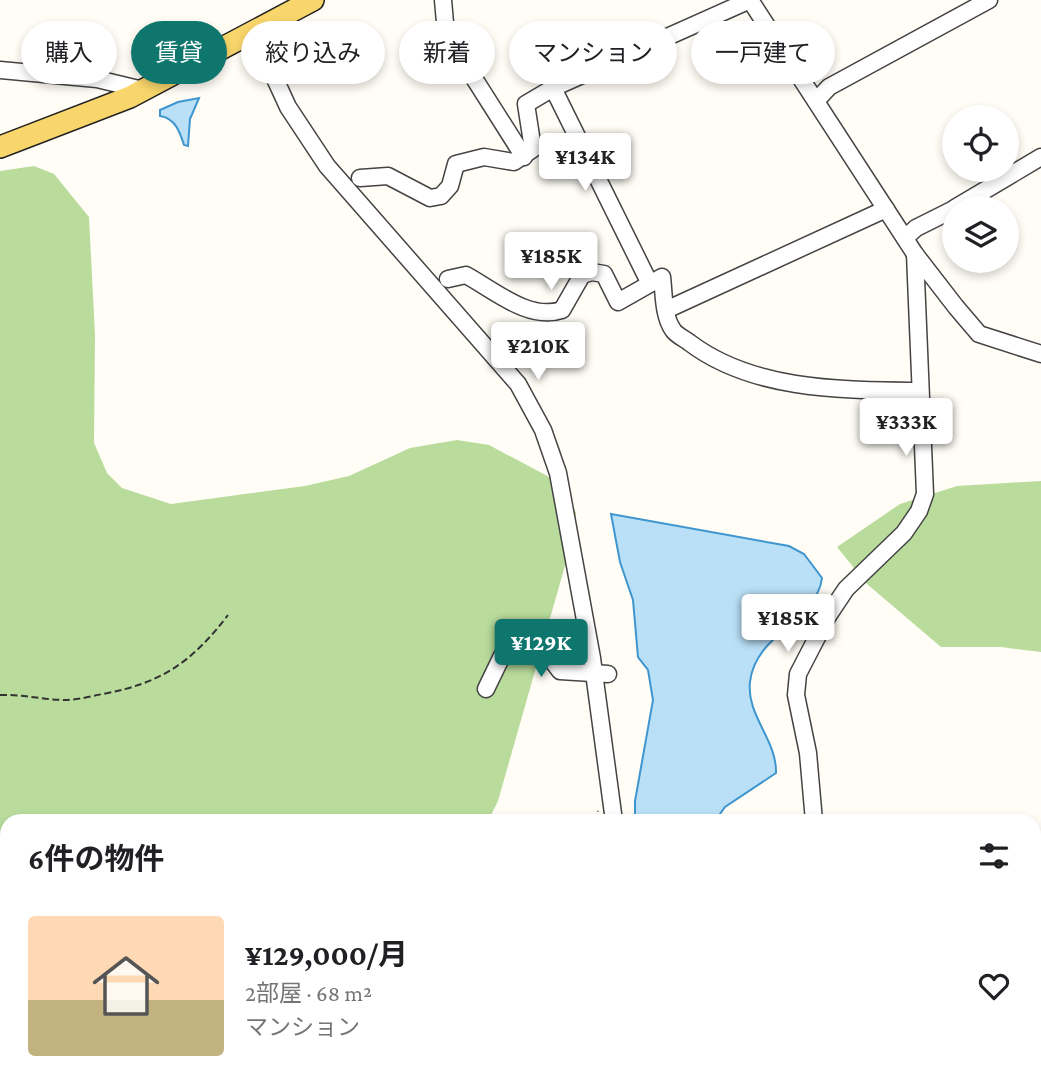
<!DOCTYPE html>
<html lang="ja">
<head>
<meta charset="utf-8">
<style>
	:root { --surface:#fff; --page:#f2f2f2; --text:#202124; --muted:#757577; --accent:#0f766e }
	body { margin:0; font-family:"Crimson Pro","Noto Sans JP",serif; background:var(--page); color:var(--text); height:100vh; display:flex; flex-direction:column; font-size:26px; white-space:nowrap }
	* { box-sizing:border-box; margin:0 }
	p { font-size:23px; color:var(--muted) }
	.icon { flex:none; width:38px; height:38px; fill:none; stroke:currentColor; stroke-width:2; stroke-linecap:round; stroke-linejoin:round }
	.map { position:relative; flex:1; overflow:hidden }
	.drawer { position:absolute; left:0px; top:814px; width:1041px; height:275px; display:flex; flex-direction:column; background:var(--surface); border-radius:21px 21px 0 0; box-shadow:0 4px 10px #0003 }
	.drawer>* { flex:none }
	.hud { position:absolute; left:21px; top:21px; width:999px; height:63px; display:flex; gap:14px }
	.controls { position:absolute; left:942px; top:105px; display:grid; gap:14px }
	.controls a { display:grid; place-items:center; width:77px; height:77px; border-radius:50%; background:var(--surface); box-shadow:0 4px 10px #0003; font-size:35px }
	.price { position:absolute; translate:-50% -60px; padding:0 16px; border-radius:7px; background:#fff; color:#222; font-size:23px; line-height:46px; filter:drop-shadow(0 2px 4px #0008) }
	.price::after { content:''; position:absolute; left:50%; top:42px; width:21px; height:16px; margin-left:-10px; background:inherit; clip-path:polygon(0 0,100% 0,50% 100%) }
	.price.active { background:var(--accent); color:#fff }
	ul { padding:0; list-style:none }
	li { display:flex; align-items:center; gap:21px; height:175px; padding:0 28px }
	li span { display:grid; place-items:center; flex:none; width:196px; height:140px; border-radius:7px; color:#555 }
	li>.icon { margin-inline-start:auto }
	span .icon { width:84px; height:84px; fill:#fffc; stroke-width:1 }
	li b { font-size:30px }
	h2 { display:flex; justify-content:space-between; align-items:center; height:84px; padding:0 28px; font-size:30px }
	.tag { padding:0 24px; border-radius:32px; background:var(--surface); box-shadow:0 4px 10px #0003; font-size:24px; line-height:63px }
	.tag.active { background:var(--accent); color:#fff }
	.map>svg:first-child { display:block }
</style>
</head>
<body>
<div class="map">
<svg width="1041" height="1088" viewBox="0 0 1041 1088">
	<rect width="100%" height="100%" fill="#fffdf5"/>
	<g fill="#b9dc9c">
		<path d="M34,166L54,174L89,217L95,335L94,443L107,473L122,488L171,504L305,486L349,476L410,448L457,440L489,445L551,478L568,495L576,513L572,541L498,801L488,821H7V1082H22L11,1088H0V171Z"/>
		<path d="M1041,481V652L1001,647H941L867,584L837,547L900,504L957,486Z"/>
		<path d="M1041,866V1088H909L918,1082H1034V878Z"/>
		<path d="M57,1082H246L242,1088H67Z"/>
	</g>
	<g fill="#b9e0f7" stroke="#3f96cf" stroke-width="2">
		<path d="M199,98L190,119L188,146L184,145C180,132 175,118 160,116V110L178,102Z"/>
		<path d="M611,514L789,546L804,554L822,578C817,620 755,634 750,682C746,715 777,740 776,773L725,807L715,821H635V801L653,700L648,670L638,657L633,600L620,562Z"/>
	</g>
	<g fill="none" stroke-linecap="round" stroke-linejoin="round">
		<g stroke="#444" stroke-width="19">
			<g id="minor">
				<path d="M443,0L446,34L524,157"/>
				<path d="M750,0L915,254L956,307L979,334L1041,354"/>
				<path d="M254,33L288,107L327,166L518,384L543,430L558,473L592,658L614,821"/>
				<path d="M0,70L97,79L143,90"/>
				<path d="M553,88L649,282"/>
				<path d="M816,101L829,87L989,0"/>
				<path d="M360,178L388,176L430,198L441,196L450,186L456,164L484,157L514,162L533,149L526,104L553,88L750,0"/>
				<path d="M955,208L1041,157"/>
				<path d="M905,238L916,228L954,209"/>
				<path d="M448,279L466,275C495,291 529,321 562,310L582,275L592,272L604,274L618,302L662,277C664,293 663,316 673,330C676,335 685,339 690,343C754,391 843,390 919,391"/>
				<path d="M666,310L886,209"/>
				<path d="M486,689L502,656L527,643L541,646L560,671L608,674"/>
				<path d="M814,821L808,753L796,695L798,674L828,616L846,589L904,533L919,511L925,494L915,254"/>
				<path d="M720,1082L723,1088"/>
				<path d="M859,1082L862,1088"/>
				<path d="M602,1088L609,1082"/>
			</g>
		</g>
		<g stroke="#222" stroke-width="24">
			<path id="major" d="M0,147L130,97L313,0"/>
		</g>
		<g stroke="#333" stroke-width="2" stroke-dasharray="7 3.5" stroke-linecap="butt">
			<path d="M0,695C22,694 44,700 65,700C78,700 91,696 103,694C162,683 192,662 228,615"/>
			<path d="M593,821L598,811"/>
			<path d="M517,1088L519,1082"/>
		</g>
		<use href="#minor" stroke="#fff" stroke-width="16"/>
		<use href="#major" stroke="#f9d66b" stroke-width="21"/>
	</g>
</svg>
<div class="controls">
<a><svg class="icon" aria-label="locate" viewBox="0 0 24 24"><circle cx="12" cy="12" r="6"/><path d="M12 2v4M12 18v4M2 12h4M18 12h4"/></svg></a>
<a><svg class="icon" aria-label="layers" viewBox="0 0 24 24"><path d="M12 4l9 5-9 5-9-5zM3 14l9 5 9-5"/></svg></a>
</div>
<b class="price" style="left:585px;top:193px">¥134K</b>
<b class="price" style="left:551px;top:292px">¥185K</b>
<b class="price" style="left:538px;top:382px">¥210K</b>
<b class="price" style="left:906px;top:458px">¥333K</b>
<b class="price" style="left:788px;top:654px">¥185K</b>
<b class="price active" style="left:541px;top:679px">¥129K</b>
<div class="hud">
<a class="tag">購入</a>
<a class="tag active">賃貸</a>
<a class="tag">絞り込み</a>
<a class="tag">新着</a>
<a class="tag">マンション</a>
<a class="tag">一戸建て</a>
</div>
<section class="drawer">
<h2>6件の物件<svg class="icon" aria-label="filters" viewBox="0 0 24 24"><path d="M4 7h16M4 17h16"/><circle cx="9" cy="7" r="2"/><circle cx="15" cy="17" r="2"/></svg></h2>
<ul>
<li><span style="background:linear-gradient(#ffd9b3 60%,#c2b280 0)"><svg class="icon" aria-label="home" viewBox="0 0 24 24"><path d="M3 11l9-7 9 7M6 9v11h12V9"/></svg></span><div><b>¥129,000/月</b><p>2部屋 · 68 m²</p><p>マンション</p></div><svg class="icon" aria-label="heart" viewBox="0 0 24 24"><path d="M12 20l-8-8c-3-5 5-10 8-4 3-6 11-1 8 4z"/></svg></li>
</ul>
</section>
</div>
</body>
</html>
